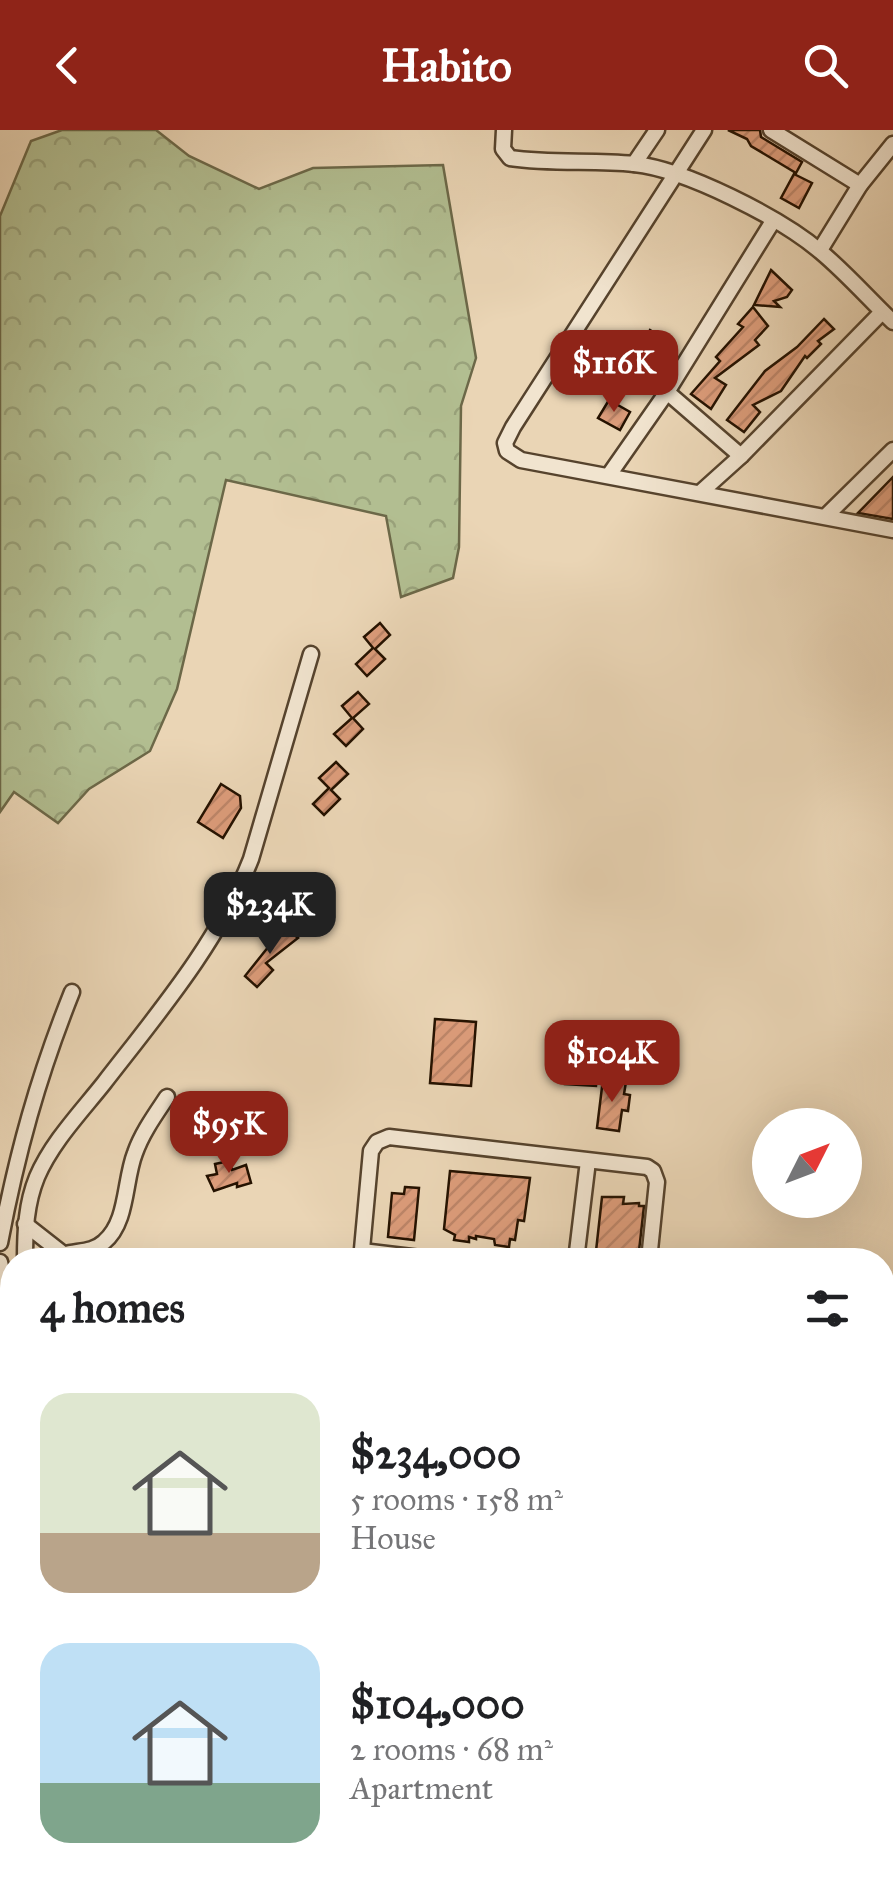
<!DOCTYPE html>
<html lang="en">
<head>
<meta charset="utf-8">
<style>
	:root { --surface:#fff; --page:#f2f2f2; --text:#202124; --muted:#757577; --accent:#8f2418 }
	body { margin:0; font-family:"IM FELL Great Primer",serif; background:var(--page); color:var(--text); height:100vh; display:flex; flex-direction:column; font-size:38px; white-space:nowrap }
	* { box-sizing:border-box; margin:0 }
	p { font-size:32px; color:var(--muted) }
	.icon { flex:none; width:55px; height:55px; fill:none; stroke:currentColor; stroke-width:2; stroke-linecap:round; stroke-linejoin:round }
	.map { position:relative; flex:1; overflow:hidden }
	.drawer { position:absolute; left:0px; top:1118px; width:895px; height:642px; display:flex; flex-direction:column; background:var(--surface); border-radius:40px 40px 0 0; box-shadow:0 10px 40px #0002 }
	.drawer>* { flex:none }
	.needle { width:65px; rotate:48deg }
	.controls { position:absolute; left:752px; top:978px; display:grid; gap:20px }
	.controls a { display:grid; place-items:center; width:110px; height:110px; border-radius:50%; background:var(--surface); box-shadow:0 10px 40px #0002; font-size:50px }
	.price { position:absolute; translate:-50% -85px; padding:0 22px; border-radius:20px; background:var(--accent); color:#fff; font-size:32px; line-height:65px; filter:drop-shadow(0 2px 5px #0008) }
	.price::after { content:''; position:absolute; left:50%; top:60px; width:30px; height:22px; margin-left:-15px; background:inherit; clip-path:polygon(0 0,100% 0,50% 100%) }
	.price.on { background:#222; color:#fff }
	ul { padding:0; list-style:none }
	li { display:flex; align-items:center; gap:30px; height:250px; padding:0 40px }
	li span { display:grid; place-items:center; flex:none; width:280px; height:200px; border-radius:30px; color:#555 }
	li>.icon { margin-inline-start:auto }
	span .icon { width:120px; height:120px; fill:#fffc; stroke-width:1 }
	li b { font-size:42px }
	h2 { display:flex; justify-content:space-between; align-items:center; height:120px; padding:0 40px; font-size:42px }
	header { display:flex; justify-content:space-between; align-items:center; height:130px; padding:0 40px; background:var(--accent); color:#fff; font-size:45px; font-weight:800 }
	.map>svg:first-child { display:block }
</style>
</head>
<body>
<header><svg class="icon" aria-label="back" viewBox="0 0 24 24"><path d="M15 5l-7 7 7 7"/></svg>Habito<svg class="icon" aria-label="search" viewBox="0 0 24 24"><circle cx="10" cy="10" r="6"/><path d="M15 15l6 6"/></svg></header>
<div class="map">
<svg width="893" height="1759" viewBox="0 0 893 1759">
	<defs>
		<pattern id="forest-crowns" width="20" height="18" patternUnits="userSpaceOnUse" patternTransform="scale(2.5)"><rect width="20" height="18" fill="#b2be91"/><path d="M2 6a3 3 0 1 1 6 0M12 15a3 3 0 1 1 6 0" fill="none" stroke="#99a27b"/></pattern>
		<pattern id="building-hatch" width="6" height="6" patternUnits="userSpaceOnUse" patternTransform="scale(2.5)"><rect width="6" height="6" fill="#dc9c7a"/><path d="M-1 1l2-2M0 6l6-6M5 7l2-2" fill="none" stroke="#bd8568"/></pattern>
	</defs>
	<rect width="100%" height="100%" fill="#ead5b5"/>
	<filter id="stains"><feTurbulence type="fractalNoise" baseFrequency=".002" numOctaves="4"/><feColorMatrix values="0 0 0 0 .2 0 0 0 0 .09 0 0 0 0 .02 0 0 0 .5 -.17"/></filter>
	<radialGradient id="worn" r=".72"><stop offset=".6" stop-color="#630" stop-opacity="0"/><stop offset="1" stop-color="#630" stop-opacity=".3"/></radialGradient>
	<path fill="url(#forest-crowns)" stroke="#6c6848" stroke-width="2.5" d="M62,0H156L189,26L259,59L313,38L443,35L476,228L461,276L459,417L453,448L401,467L386,386L226,350L177,559L150,621L89,659L58,693L14,662L0,682V86L31,11Z"/>
	<g fill="#99b8b4" stroke="#6b766c" stroke-width="2.5">
		<path d="M0,1512L12,1513V1610L0,1608Z"/>
		<path d="M0,1628L12,1629V1725L0,1723Z"/>
	</g>
	<g fill="url(#building-hatch)" stroke="#251200" stroke-width="2.5">
		<path d="M728,0H760L761,7L802,32L796,43L751,16L747,9Z"/>
		<path d="M794,44L812,53L799,78L781,68Z"/>
		<path d="M771,140L792,160L787,167L774,171L780,177L754,175Z"/>
		<path d="M753,177L768,196L755,210L759,215L715,248L726,255L711,279L691,264L720,231L716,227L743,197L738,194Z"/>
		<path d="M824,189L834,199L818,211L821,214L807,228L805,226L781,261L753,275L760,282L744,302L727,290L765,241L797,217Z"/>
		<path d="M650,200L673,215L660,236L637,222Z"/>
		<path d="M609,270L630,282L620,300L598,288Z"/>
		<path d="M893,347V389L858,383Z"/>
		<path d="M380,493L390,505L375,519L385,529L367,546L356,534L373,518L364,507Z"/>
		<path d="M358,562L369,574L353,588L363,599L346,616L334,604L352,588L342,576Z"/>
		<path d="M336,632L348,644L331,660L340,669L324,685L313,674L329,658L319,648Z"/>
		<path d="M221,654L240,666L241,678L223,708L198,692Z"/>
		<path d="M285,796L298,808L266,833L273,840L257,857L245,846Z"/>
		<path d="M435,889L476,892L471,956L430,953Z"/>
		<path d="M569,900L587,902L586,914L599,915L596,956L565,954Z"/>
		<path d="M603,949L626,952L624,964L630,965L628,981L622,980L619,1001L597,998Z"/>
		<path d="M229,1031L232,1040L246,1035L251,1053L237,1057V1053L214,1061L207,1046L217,1044L215,1034Z"/>
		<path d="M450,1041L530,1048L524,1091L518,1090L515,1110L510,1109L509,1117L495,1115L494,1109L476,1106V1109L469,1107V1112L454,1110L455,1105L444,1099Z"/>
		<path d="M405,1057L419,1058L414,1110L388,1107L392,1063L404,1064Z"/>
		<path d="M602,1067H624L623,1074L639,1073V1076H644L638,1130H618L596,1121Z"/>
		<path d="M893,1297V1357L882,1365V1306Z"/>
		<path d="M885,1677H893V1759H879L882,1748Z"/>
		<path d="M656,1748H847L846,1759H654Z"/>
	</g>
	<g fill="none" stroke-linecap="round" stroke-linejoin="round">
		<g stroke="#56432d" stroke-width="11">
			<g id="service">
				<path d="M882,1488L893,1490"/>
				<path d="M882,1632L893,1615"/>
				<path d="M863,1759L865,1748"/>
			</g>
		</g>
		<g stroke="#56432d" stroke-width="19">
			<g id="minor">
				<path d="M504,0L503,19L510,28C551,34 592,30 634,34C685,39 781,88 821,122C846,143 869,169 893,192"/>
				<path d="M704,0L513,297L505,313L507,321L521,330L893,400"/>
				<path d="M771,0L860,55"/>
				<path d="M634,34L657,0"/>
				<path d="M820,120L860,55L893,14"/>
				<path d="M667,262L741,326"/>
				<path d="M609,345L667,262L773,91"/>
				<path d="M701,362L741,326L882,182"/>
				<path d="M827,385L893,320"/>
				<path d="M25,1094L62,1123"/>
				<path d="M0,1113C17,1023 38,947 72,862"/>
				<path d="M362,1121L437,1130"/>
				<path d="M25,1130C25,1101 26,1074 37,1047C52,1012 81,982 104,953C159,882 218,813 251,729L311,524"/>
				<path d="M53,1130C68,1118 89,1126 104,1112C128,1092 124,1051 135,1023C142,1003 155,985 167,967"/>
				<path d="M361,1130L371,1021L377,1012L389,1007L647,1037L653,1041L657,1052L649,1130"/>
				<path d="M576,1130L588,1031"/>
				<path d="M0,1132L12,1188"/>
			</g>
		</g>
		<g stroke="#56432d" stroke-width="22">
			<g id="tertiary">
				<path d="M0,1323L12,1325"/>
				<path d="M882,1428L893,1429"/>
			</g>
		</g>
		<use href="#service" stroke="#f1e4cf" stroke-width="6"/>
		<use href="#minor" stroke="#f1e4cf" stroke-width="14"/>
		<use href="#tertiary" stroke="#f1e4cf" stroke-width="18"/>
	</g>
	<rect width="100%" height="100%" filter="url(#stains)"/>
	<rect width="100%" height="100%" fill="url(#worn)"/>
</svg>
<div class="controls">
<a><svg class="needle" viewBox="-14 -14 28 28"><path d="M0-13l5 13h-10z" fill="#e53935"/><path d="M0 13l5-13h-10z" fill="#757577"/></svg></a>
</div>
<b class="price" style="left:614px;top:285px">$116K</b>
<b class="price on" style="left:270px;top:827px">$234K</b>
<b class="price" style="left:612px;top:975px">$104K</b>
<b class="price" style="left:229px;top:1046px">$95K</b>
<section class="drawer">
<h2>4 homes<svg class="icon" aria-label="filters" viewBox="0 0 24 24"><path d="M4 7h16M4 17h16"/><circle cx="9" cy="7" r="2"/><circle cx="15" cy="17" r="2"/></svg></h2>
<ul>
<li><span style="background:linear-gradient(#dfe7d0 70%,#b9a48a 0)"><svg class="icon" aria-label="home" viewBox="0 0 24 24"><path d="M3 11l9-7 9 7M6 9v11h12V9"/></svg></span><div><b>$234,000</b><p>5 rooms · 158 m²</p><p>House</p></div></li>
<li><span style="background:linear-gradient(#bfe0f5 70%,#7fa58c 0)"><svg class="icon" aria-label="home" viewBox="0 0 24 24"><path d="M3 11l9-7 9 7M6 9v11h12V9"/></svg></span><div><b>$104,000</b><p>2 rooms · 68 m²</p><p>Apartment</p></div></li>
</ul>
</section>
</div>
</body>
</html>
